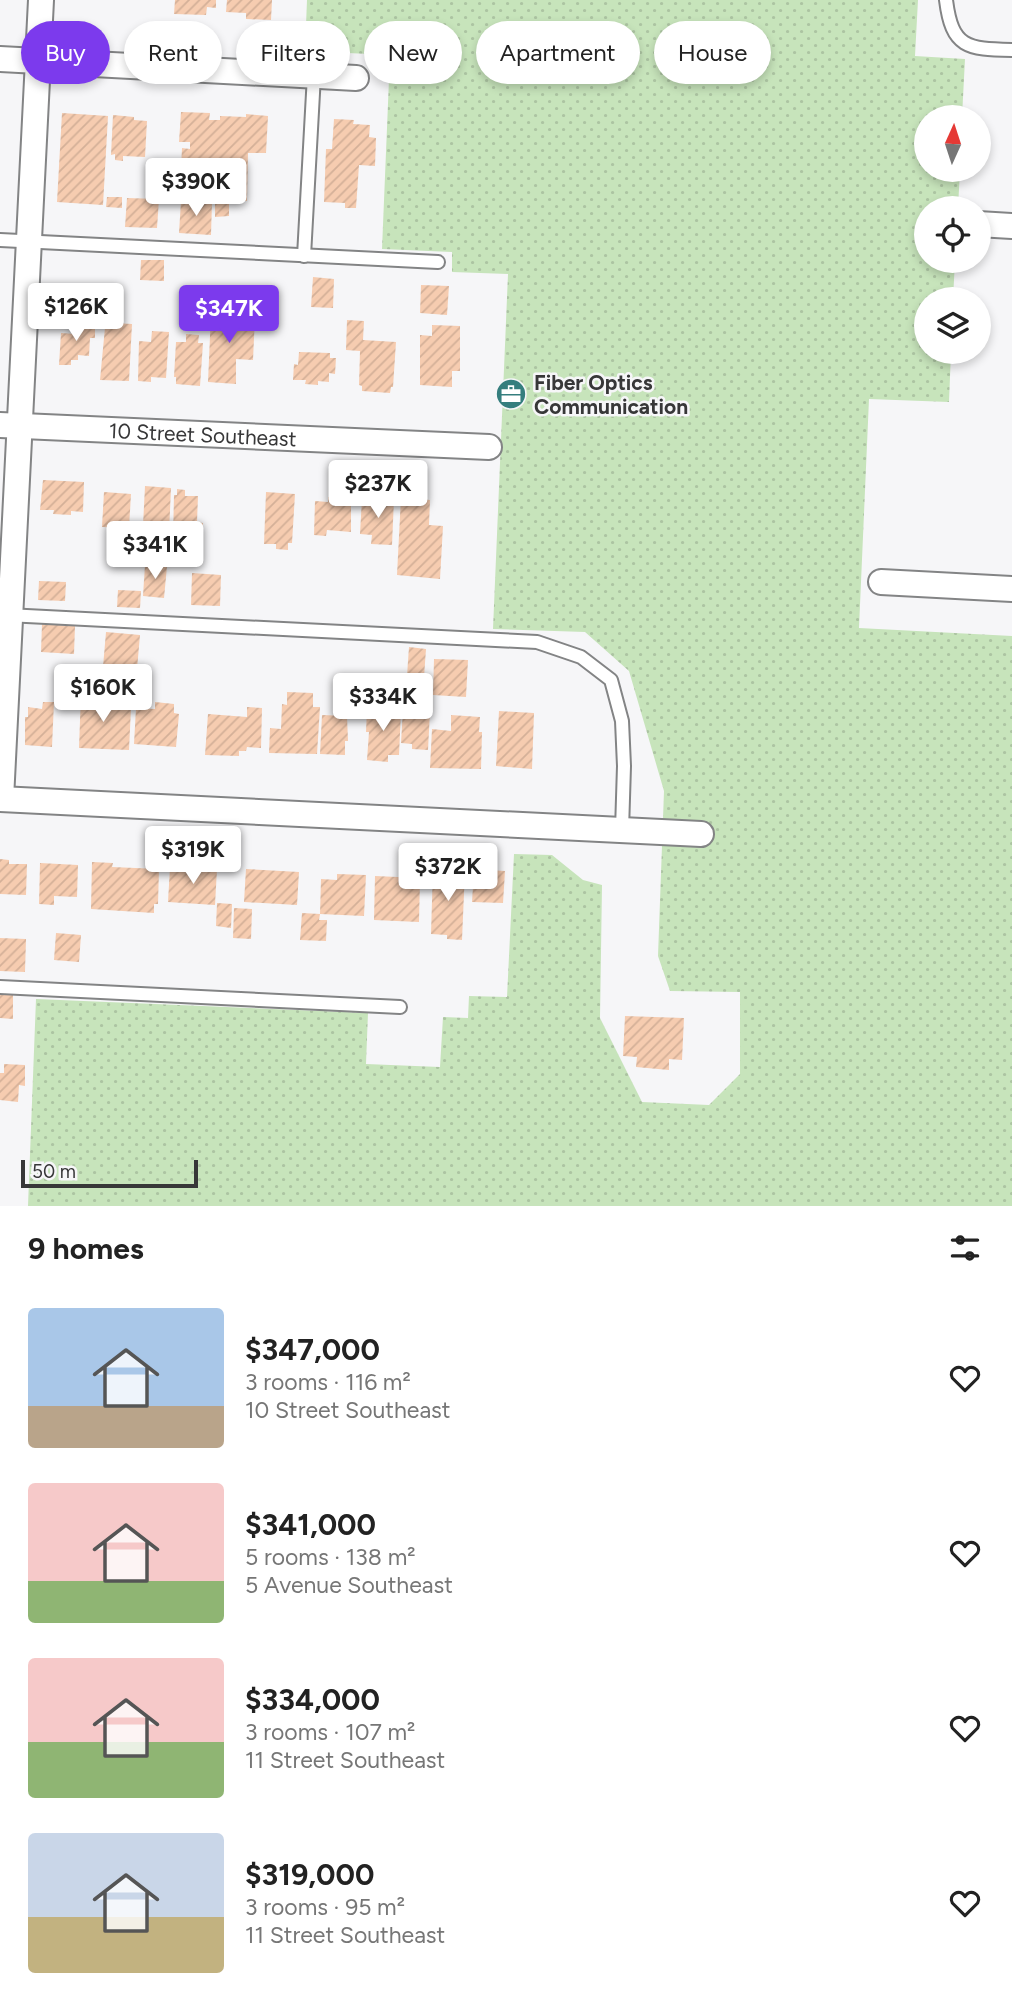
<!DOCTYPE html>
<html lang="en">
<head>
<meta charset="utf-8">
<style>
	:root { --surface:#fff; --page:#f6f6f6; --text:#222; --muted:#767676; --accent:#7c3aed }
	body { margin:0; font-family:Figtree,sans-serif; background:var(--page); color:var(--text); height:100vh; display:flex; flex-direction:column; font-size:26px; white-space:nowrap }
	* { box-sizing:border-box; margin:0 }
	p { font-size:23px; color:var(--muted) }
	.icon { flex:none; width:38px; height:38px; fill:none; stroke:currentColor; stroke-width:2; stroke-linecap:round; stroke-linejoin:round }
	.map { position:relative; height:1206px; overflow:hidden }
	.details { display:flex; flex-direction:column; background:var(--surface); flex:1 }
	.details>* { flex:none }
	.banner { position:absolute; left:21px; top:21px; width:971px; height:63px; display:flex; gap:14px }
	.needle { width:46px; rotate:3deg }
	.fabs { position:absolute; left:914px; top:105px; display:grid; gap:14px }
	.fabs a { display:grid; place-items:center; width:77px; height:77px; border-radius:50%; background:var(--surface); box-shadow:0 4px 10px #0003; font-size:35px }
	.scale { position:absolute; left:21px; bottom:18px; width:177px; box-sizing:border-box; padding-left:7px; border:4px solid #373738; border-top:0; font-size:19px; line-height:24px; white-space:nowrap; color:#373738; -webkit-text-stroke:5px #f6f6f8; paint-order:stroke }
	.price { position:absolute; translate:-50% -60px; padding:0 16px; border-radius:7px; background:#fff; color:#222; font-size:23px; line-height:46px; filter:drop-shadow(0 2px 4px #0008) }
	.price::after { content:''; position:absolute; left:50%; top:42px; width:21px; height:16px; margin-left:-10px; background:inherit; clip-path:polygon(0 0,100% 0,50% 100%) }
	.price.on { background:var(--accent); color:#fff }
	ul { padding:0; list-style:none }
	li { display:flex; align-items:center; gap:21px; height:175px; padding:0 28px }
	li span { display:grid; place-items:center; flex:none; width:196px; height:140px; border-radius:7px; color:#555 }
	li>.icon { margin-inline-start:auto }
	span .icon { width:84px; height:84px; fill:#fffc; stroke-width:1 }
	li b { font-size:30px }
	h2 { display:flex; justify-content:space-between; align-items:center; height:84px; padding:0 28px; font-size:30px }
	.chip { padding:0 24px; border-radius:32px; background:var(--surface); box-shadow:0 4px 10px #0003; font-size:24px; line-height:63px }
	.chip.on { background:var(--accent); color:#fff }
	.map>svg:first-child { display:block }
</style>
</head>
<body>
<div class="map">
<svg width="1012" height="1206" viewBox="0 0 1012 1206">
	<defs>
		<pattern id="grass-dots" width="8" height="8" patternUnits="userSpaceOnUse" patternTransform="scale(1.75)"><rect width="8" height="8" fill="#c7e4bb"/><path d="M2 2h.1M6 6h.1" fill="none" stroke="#acc4a2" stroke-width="1.8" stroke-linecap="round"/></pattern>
		<pattern id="building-hatch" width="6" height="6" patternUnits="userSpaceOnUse" patternTransform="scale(1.75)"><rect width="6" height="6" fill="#f6ccb0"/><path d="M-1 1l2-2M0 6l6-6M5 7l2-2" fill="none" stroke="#d4b098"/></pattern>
	</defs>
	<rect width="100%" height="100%" fill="#f6f6f8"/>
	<path fill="url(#grass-dots)" d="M307,0H918L915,56L965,59L962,117H926V170H960L958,208H926V261H955L953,299H926V352H951L949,402L869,399L859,628L1012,636V1206H28L36,999L368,1013L366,1064L440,1067L443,1017L468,1018L469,996L507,997L514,854L552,855L583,880L602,885L600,1018L642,1102L709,1105L740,1074V992L670,991L658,956L664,791L629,671L585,632L493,629L508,274L452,272V252L382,249L390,55L305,51Z"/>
	<g fill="url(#building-hatch)">
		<path d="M175,0H216V8L207,7L206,15L174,14Z"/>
		<path d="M227,0H272L271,20L246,19V13L226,12Z"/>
		<path d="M181,112L210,113L209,120H220V116L246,117V114L268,116L266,153H248L247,201L216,200L217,170L181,168L182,148L190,149V142H179Z"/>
		<path d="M62,113L108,116L103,205L57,202Z"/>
		<path d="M113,115L134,117V120L147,121L145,157L123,156V161L115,160V154L111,155Z"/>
		<path d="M334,119L354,120L353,124L370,125L369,137L376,138L375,166L359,165L356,208H345V203L324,202L326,149H332Z"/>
		<path d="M107,197H122V208L106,207Z"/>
		<path d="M127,198L159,199L157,228L125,227Z"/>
		<path d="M181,201L212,202L211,235L179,233Z"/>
		<path d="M215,202H229V216L215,217Z"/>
		<path d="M141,260H164V281L140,280Z"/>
		<path d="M313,277L334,279L333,308L311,307Z"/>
		<path d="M421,285L449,286L447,315L420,313Z"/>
		<path d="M211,313L255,316L253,360L236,359V384L208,382Z"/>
		<path d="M106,317H115V323L132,324L129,381L100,380Z"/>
		<path d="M347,320L364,321L363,340L396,342L393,387H391L390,393L362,391V386L359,385L360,351L346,350Z"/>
		<path d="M76,323L95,324V338H90L89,356L78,355V360H71V365H59L61,333L75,334Z"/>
		<path d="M432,325L460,326V371H452V387L420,385V335L432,336Z"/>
		<path d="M152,331L169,332L166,378L151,377V382L138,381L139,341L151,342Z"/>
		<path d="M186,334L199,335L198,343H203L200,386L176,384V377H174L176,342H186Z"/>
		<path d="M299,352L330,353V358H336L335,374L329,373V382L318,381V385L305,384L306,380H293L294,364L298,365Z"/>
		<path d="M43,480L84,482L83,512L71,511V515L53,514L54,510H40Z"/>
		<path d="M145,486L171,488L169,533L145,531V526H143Z"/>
		<path d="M177,489L185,490V496H198L197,522L203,523V539L173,538L174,495H177Z"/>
		<path d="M104,492L131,494L129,528L102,527Z"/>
		<path d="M266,492L295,494L292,543H288V550L276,549V544H264Z"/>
		<path d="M328,497L341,498V503L351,504V532L327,530L326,536L314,535L315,501L328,502Z"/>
		<path d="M401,497L430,500L429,525L443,526L440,579L397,575Z"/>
		<path d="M362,498L394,499L392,545L371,544L372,535L360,534Z"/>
		<path d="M145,565L167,566L164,598L143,596Z"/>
		<path d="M192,573L221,575L220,606L191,605Z"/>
		<path d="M39,581L66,582L65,601L38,600Z"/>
		<path d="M118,590L141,591L140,608L117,607Z"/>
		<path d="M42,624L75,626L74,654L41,652Z"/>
		<path d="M106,632L140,635L137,669L103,667Z"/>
		<path d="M409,647L426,649L424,677L407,676Z"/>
		<path d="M434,659L468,660L466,697L433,695Z"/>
		<path d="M287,692L313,693V707H320L317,754L269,753L270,728L281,729L282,704L287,705Z"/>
		<path d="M81,693H107V708H131L129,750L79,748Z"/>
		<path d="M43,702H54L52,747L25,745V717H28V707L42,709Z"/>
		<path d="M155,702L174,704V713L179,714L176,747L134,744L136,708L155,709Z"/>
		<path d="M247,707L262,708L261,748L247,747L246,751H239V756L205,755L208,714L247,717Z"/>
		<path d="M386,707L400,708L401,711L399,755H388V762L367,760L369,732H366L367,709L386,710Z"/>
		<path d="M403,709L430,711L428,750L412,749V744L401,743Z"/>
		<path d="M499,711L534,713L532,769L496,766Z"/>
		<path d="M322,715L347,716L348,741H345V755L320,754Z"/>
		<path d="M451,715L480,717L479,732H482L481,769L430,768L432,729L451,731Z"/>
		<path d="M0,859L9,860V864H27L26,895L0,894Z"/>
		<path d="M92,862L113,863L112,867L159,869L158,904H154V913L91,909Z"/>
		<path d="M40,863L78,865L77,897L54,896V905L39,904Z"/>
		<path d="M170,867L217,869L215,905L168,902Z"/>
		<path d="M433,868L465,870L462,940L447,939V935L431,934Z"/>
		<path d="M246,869L299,872L297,905L244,902Z"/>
		<path d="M474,869L505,871L503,903L472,902Z"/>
		<path d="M337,874L366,875L364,916L320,914L321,879L337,880Z"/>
		<path d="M375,876L420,878L419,922L374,920Z"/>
		<path d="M217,903L232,904L231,928L216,926Z"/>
		<path d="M234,908L252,909L251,939L233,938Z"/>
		<path d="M302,913L320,914L319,920H327L326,941L300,940Z"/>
		<path d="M56,933L81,935L79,962L54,960Z"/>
		<path d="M0,938L26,939L25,972L0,971Z"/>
		<path d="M0,993H13V1019L0,1018Z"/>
		<path d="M625,1016L684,1018L682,1060L669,1059V1070L636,1067L637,1057L623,1056Z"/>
		<path d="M4,1064L25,1065V1086L19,1085L18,1102L0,1100V1073H4Z"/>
	</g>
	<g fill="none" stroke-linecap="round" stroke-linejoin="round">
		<g stroke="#838485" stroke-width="16">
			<g id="lane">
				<path d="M946,0C952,48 967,49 1012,50"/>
				<path d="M0,240L438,262"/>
				<path d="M304,256L314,75"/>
				<path d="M7,615L537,642L581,657L611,680L622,721L624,766L622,830"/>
				<path d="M0,987L400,1007"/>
			</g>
		</g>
		<g stroke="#838485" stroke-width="28">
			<g id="street">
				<path d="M0,59L356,78"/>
				<path d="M978,224L1012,226"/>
				<path id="s1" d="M0,425L489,447"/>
				<path d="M881,582L1012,589"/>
				<path d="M0,799L701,834"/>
				<path d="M1,799L41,0"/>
			</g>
		</g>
		<use href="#lane" stroke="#fff" stroke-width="12"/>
		<use href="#street" stroke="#fff" stroke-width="24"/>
	</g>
	<defs>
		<g id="office-disc" transform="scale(1.575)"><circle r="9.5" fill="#357e7e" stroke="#f6f6f8"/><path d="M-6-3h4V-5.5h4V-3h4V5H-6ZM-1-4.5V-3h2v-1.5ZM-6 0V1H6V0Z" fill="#fff"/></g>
	</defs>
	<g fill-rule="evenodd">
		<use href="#office-disc" x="511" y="394"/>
	</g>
	<g text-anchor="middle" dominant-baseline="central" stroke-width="5" stroke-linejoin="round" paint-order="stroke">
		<g font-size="21" font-weight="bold" fill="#373738" stroke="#f6f6f8" text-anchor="start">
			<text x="534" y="382">Fiber Optics<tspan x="534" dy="24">Communication</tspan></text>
		</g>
		<g font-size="21" fill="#373738" stroke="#f6f6f8">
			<text stroke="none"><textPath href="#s1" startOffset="203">10 Street Southeast</textPath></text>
		</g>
	</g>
</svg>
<div class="fabs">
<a><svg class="needle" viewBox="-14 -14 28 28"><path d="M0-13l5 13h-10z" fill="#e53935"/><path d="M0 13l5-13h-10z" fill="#767676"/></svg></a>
<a><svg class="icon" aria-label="locate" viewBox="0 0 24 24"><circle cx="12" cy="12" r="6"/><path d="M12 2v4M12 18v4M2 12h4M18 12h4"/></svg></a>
<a><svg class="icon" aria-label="layers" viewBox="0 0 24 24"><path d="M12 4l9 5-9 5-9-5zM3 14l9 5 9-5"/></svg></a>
</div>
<div class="scale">50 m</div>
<b class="price" style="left:196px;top:218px">$390K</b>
<b class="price" style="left:76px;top:343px">$126K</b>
<b class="price on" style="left:229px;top:345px">$347K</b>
<b class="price" style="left:378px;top:520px">$237K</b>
<b class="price" style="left:155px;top:581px">$341K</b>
<b class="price" style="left:103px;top:724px">$160K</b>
<b class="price" style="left:383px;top:733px">$334K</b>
<b class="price" style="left:193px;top:886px">$319K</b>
<b class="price" style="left:448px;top:903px">$372K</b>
<div class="banner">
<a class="chip on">Buy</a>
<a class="chip">Rent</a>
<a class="chip">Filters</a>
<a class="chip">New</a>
<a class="chip">Apartment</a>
<a class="chip">House</a>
</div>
</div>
<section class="details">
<h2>9 homes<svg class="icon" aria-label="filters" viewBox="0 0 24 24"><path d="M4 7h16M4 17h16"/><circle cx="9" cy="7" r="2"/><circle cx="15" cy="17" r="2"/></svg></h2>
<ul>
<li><span style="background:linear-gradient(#a9c7e8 70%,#b9a48a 0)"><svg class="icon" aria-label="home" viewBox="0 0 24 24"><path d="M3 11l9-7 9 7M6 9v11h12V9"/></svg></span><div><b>$347,000</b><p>3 rooms · 116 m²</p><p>10 Street Southeast</p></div><svg class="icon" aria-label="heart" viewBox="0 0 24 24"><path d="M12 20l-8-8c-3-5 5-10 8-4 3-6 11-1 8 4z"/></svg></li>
<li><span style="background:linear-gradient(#f6c9c9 70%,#8fb573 0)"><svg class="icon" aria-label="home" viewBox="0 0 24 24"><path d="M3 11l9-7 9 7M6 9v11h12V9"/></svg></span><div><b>$341,000</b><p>5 rooms · 138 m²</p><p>5 Avenue Southeast</p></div><svg class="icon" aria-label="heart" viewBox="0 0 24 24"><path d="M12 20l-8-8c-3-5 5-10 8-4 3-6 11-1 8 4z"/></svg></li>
<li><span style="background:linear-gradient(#f6c9c9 60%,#8fb573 0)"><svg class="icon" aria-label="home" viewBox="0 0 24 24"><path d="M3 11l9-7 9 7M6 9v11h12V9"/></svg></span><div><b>$334,000</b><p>3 rooms · 107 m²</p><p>11 Street Southeast</p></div><svg class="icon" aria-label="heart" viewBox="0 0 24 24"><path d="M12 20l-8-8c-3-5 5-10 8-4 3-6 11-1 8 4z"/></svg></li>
<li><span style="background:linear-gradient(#c9d6e8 60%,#c2b280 0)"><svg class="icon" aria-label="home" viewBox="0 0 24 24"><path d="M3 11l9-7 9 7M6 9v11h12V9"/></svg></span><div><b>$319,000</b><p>3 rooms · 95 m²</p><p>11 Street Southeast</p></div><svg class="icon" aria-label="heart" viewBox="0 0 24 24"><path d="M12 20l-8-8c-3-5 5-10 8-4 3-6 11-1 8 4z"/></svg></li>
</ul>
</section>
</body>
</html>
